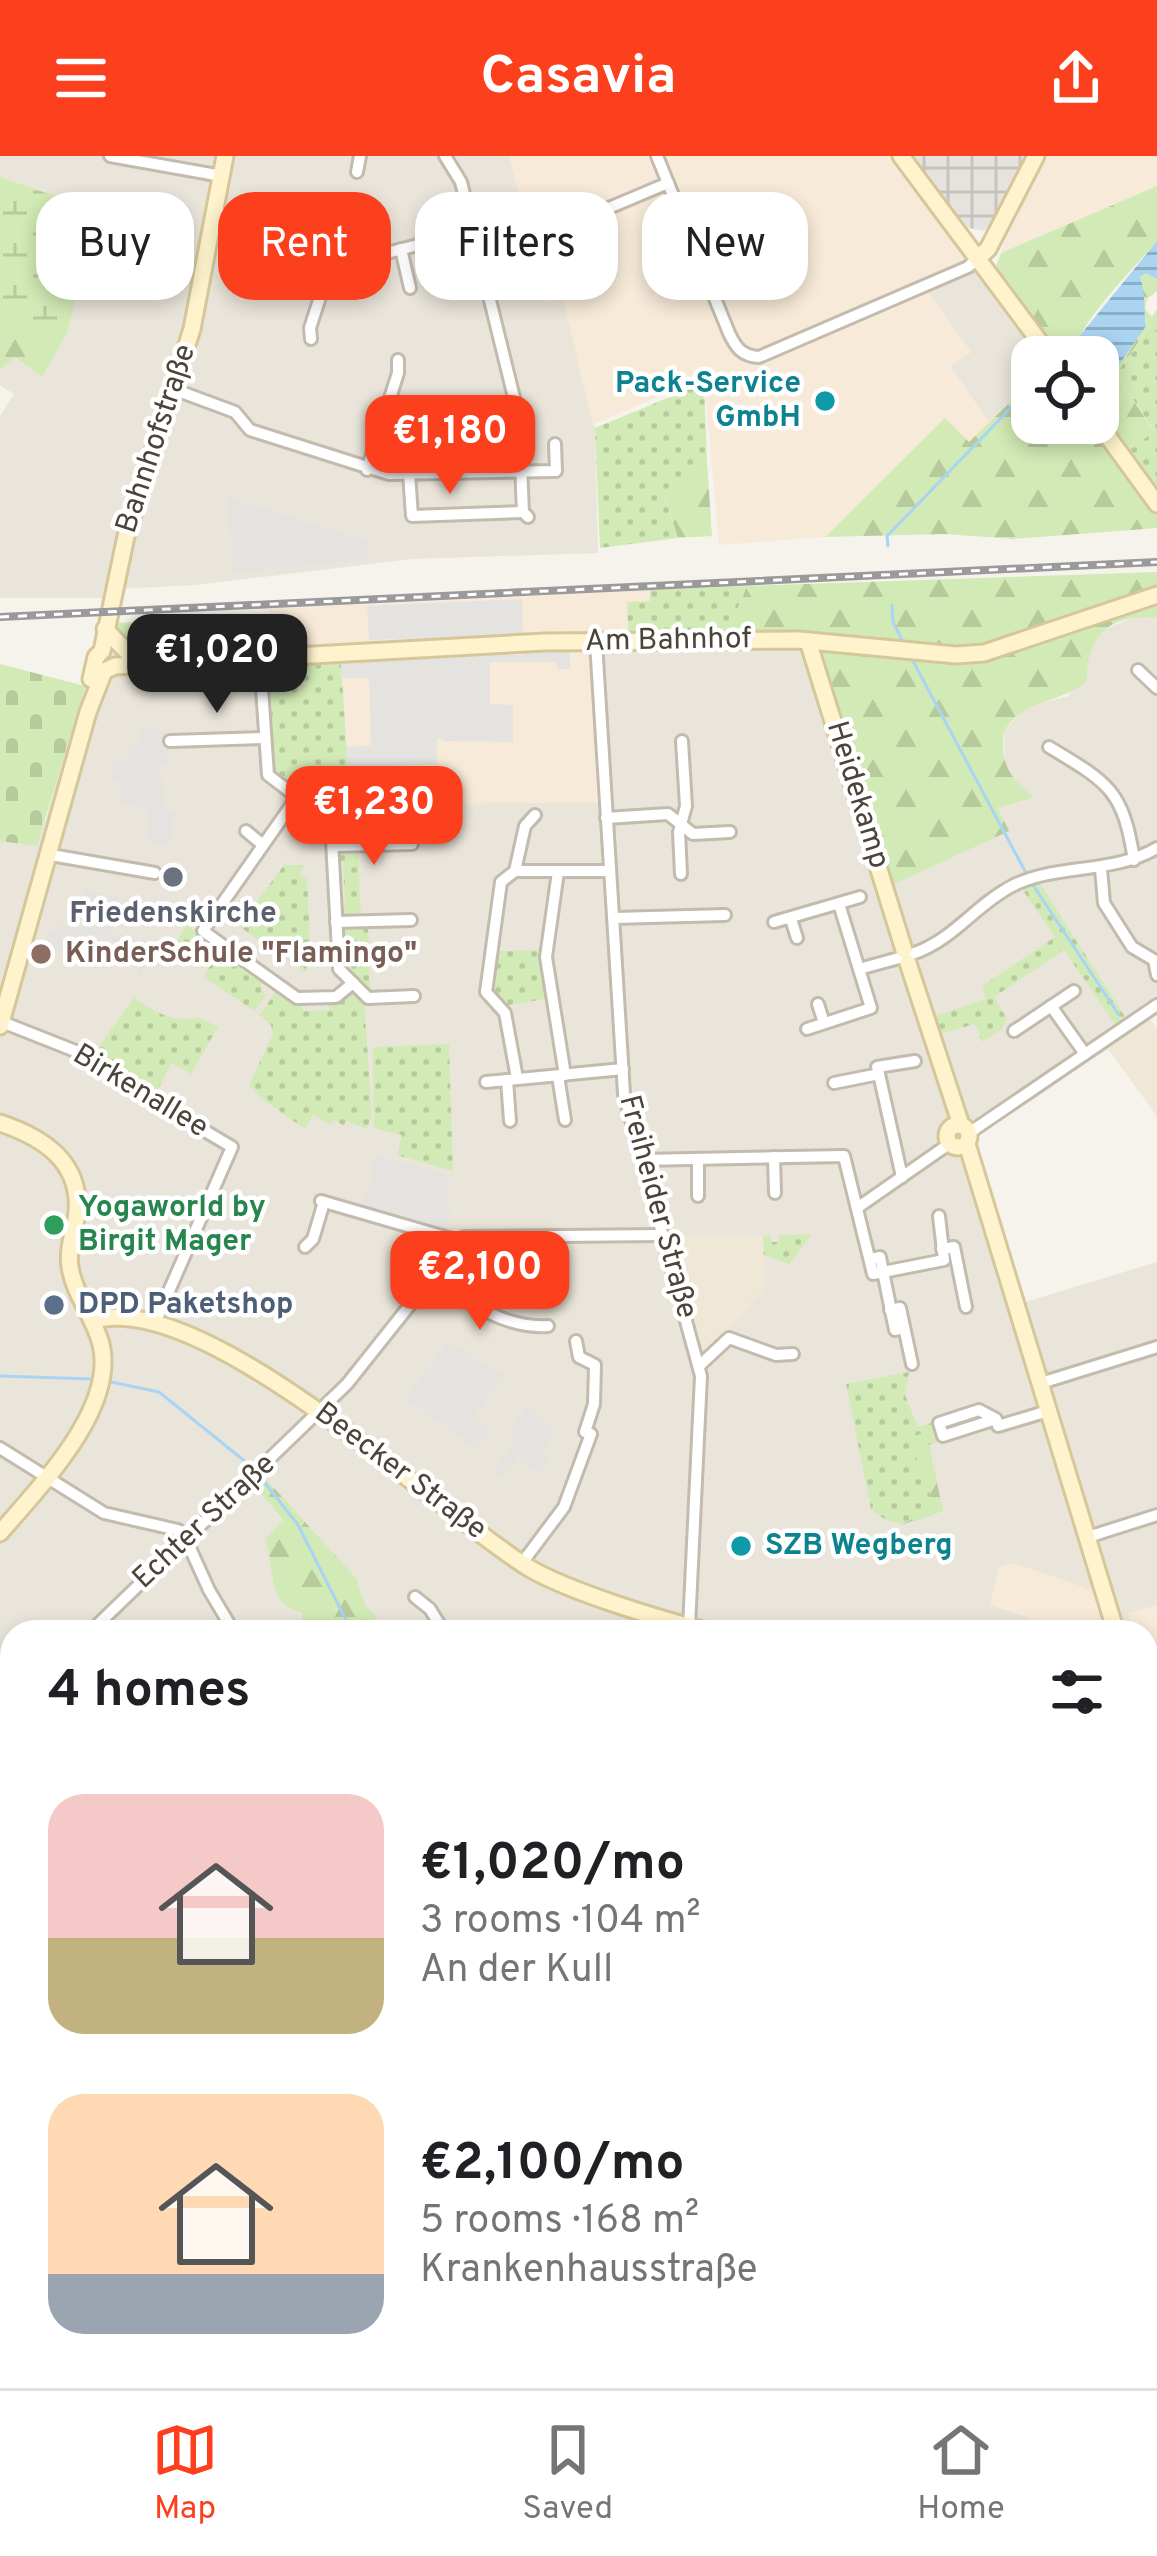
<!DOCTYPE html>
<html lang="en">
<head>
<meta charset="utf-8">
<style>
	:root { --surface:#fff; --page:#f6f6f6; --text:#202124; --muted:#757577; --line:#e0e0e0; --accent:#fc3f1d }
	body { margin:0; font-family:Overpass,sans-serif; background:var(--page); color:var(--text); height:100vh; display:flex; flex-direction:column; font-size:45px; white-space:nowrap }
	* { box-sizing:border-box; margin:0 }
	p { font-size:39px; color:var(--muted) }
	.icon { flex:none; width:66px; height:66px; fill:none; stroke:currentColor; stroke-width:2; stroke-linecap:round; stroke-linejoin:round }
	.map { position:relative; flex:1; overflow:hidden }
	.sheet { position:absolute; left:0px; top:1464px; width:1158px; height:768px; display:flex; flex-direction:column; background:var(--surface); border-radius:36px 36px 0 0; box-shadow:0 6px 18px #0003 }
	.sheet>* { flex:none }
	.banner { position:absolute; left:36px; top:36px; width:1086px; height:108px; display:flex; gap:24px }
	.tools { position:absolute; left:1011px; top:180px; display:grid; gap:24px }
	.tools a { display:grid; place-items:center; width:108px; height:108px; border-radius:24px; background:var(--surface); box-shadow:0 6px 18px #0003; font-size:60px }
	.price { position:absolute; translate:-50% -102px; padding:0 27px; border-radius:24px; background:var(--accent); color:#fff; font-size:39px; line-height:78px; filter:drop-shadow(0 3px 6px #0008) }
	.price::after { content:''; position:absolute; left:50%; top:72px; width:36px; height:27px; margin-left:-18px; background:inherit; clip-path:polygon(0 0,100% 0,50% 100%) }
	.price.selected { background:#222; color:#fff }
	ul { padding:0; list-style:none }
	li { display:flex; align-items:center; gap:36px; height:300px; padding:0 48px }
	li span { display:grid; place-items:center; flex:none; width:336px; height:240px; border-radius:36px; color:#555 }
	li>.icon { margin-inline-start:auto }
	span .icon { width:144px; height:144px; fill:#fffc; stroke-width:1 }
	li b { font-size:51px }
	h2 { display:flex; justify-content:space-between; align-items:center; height:144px; padding:0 48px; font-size:51px }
	.pill { padding:0 42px; border-radius:36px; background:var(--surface); box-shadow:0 6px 18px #0003; font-size:42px; line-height:108px }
	.pill.selected { background:var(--accent); color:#fff }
	header { display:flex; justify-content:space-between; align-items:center; height:156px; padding:0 48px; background:var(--accent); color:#fff; font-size:54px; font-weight:700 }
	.dock { display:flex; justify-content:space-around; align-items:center; height:168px; border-top:3px solid var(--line); background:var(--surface); font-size:33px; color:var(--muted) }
	.dock a { display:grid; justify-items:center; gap:6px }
	.dock .selected { color:var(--accent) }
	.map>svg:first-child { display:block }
</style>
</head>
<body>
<header><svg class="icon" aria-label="menu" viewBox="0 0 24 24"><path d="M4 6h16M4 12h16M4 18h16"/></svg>Casavia<svg class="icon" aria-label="share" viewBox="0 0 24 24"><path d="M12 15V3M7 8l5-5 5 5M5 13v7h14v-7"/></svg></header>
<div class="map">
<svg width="1157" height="2232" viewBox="0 0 1157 2232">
	<defs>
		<pattern id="industrial-grid" width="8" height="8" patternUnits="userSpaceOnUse" patternTransform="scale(3)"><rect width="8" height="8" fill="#e6e2dd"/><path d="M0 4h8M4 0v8" fill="none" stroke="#c7c3be"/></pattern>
		<pattern id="grass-dots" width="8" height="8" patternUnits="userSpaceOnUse" patternTransform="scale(3)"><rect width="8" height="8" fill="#d2eab5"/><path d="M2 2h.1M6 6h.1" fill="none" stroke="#b6ca9c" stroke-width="1.8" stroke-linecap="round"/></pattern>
		<pattern id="forest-firs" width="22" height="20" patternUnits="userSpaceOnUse" patternTransform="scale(3)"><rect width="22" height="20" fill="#d2eab5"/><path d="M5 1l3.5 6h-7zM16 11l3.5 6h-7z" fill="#b6ca9c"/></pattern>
		<pattern id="wetland-marsh" width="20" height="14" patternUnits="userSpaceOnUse" patternTransform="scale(3)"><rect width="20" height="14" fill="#d2eab5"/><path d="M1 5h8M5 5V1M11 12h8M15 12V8" fill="none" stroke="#b6ca9c"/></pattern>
		<pattern id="cemetery-stones" width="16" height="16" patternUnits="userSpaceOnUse" patternTransform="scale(3)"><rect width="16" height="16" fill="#d2eab5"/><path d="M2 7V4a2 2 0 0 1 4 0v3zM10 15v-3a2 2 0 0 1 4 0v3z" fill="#b6ca9c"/></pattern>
		<pattern id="water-rules" width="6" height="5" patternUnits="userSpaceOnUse" patternTransform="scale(3)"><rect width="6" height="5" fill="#a9d4f2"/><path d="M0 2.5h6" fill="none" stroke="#8caec5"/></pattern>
	</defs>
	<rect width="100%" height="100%" fill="#f6f3ec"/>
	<g fill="#eae5da">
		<path d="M0,0H509L563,143L595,272L598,397L412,403L195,429L118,433L117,442H0V260L14,238L0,229V214L15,201L42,221L82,50L0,21Z"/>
		<path d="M977,113L1038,201H1032V225L989,267L950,210L971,196L927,136Z"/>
		<path d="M1137,460L1157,462V856L1149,862L1157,873V960L1108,893L976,980L973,989L1022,1147L1157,1106V1820L1146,1819V1476H361L305,1368L255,1332L283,1365L343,1476H12V2220H367L374,2232H0V685L45,666L101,463H114L133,493L167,504L340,495L350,645L356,648L607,646L600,491L628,479L803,476L1008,674L998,652L1013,625L1005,610L1004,575L1027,550L1069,540L1091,488L1103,474Z"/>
	</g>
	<g fill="#f7ead8">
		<path d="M509,0H912L974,83L977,113L928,136L971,196L950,211L989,267L969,287L945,263L825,381L719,389L704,222L593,268L563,143L545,146Z"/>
		<path d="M1044,0H1157V30L1001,97L1006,76Z"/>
		<path d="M650,434V445L627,447V479L524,480L271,491L269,453Z"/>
		<path d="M590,491L597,647L356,648L350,645L341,505L477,493Z"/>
		<path d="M1013,1407L1095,1435L1108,1476H1072L990,1449L999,1411Z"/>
		<path d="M1157,1449V1568L1146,1544V1476H1133L1128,1457Z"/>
	</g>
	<path fill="url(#industrial-grid)" d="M912,0H1026L990,69L983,75L969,72L958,61Z"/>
	<g fill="#efe8d6">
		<path d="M1150,864L1157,873V960L1108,892Z"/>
		<path d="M679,1080H763L764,1133L712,1193L705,1195L701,1193L672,1095L682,1091Z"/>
	</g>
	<g fill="url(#grass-dots)">
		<path d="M1152,167L1157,175V329L1152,333L1125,296L1154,275L1116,218Z"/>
		<path d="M704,227L707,306L663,336L678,382L600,392L595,272Z"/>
		<path d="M747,430L727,478L628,479L627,446L650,445V434Z"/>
		<path d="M221,461L222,472L182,473V497L133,493L113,467Z"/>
		<path d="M341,505L350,645L356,648L358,686L339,685L331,661L280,622L270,607L266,527L269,511Z"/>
		<path d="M358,694L361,761H347L338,752L345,751L343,706H338L341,697Z"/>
		<path d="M284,709H304L300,720L307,721L310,787L306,816L279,798L280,791L271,793L239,770Z"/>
		<path d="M1039,726L1125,861L1115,868L1064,794L994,841L1007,863L1002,873L982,886L975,868L940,878L934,860L986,843L982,830L1055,781L1022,733Z"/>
		<path d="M188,768L201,783L262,827L261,833L266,839L254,855L204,821L214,802L201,793L196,799L180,786L175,792L174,789Z"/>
		<path d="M368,769L370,836L343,812L339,779L346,770Z"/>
		<path d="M543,794L550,842L505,850L490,835L493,795Z"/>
		<path d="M276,835L301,848L303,855L329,854V847L349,835L357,836L364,845L372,961L366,973L347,965L344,970L334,964L331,969L313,959L305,973L262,943L249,929L273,878L271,869L260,859Z"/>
		<path d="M134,842C153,855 175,868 198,861L218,871L191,918L171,907L155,940L92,900Z"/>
		<path d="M449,888L453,1015L397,999L402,979L374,972L373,891Z"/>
		<path d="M812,1078L789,1108L764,1099L763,1080L770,1079L771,1086H779V1079Z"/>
		<path d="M909,1216L905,1239L918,1271L935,1266L940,1285L929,1289L943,1355C912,1365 898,1377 871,1353L846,1228Z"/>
		<path d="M757,2220H874L871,2232H755Z"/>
	</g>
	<g fill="url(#forest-firs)">
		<path d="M0,21L83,50L91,81L67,177L42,221L15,201L0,214Z"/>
		<path d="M1157,30V85C1137,109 1071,174 1074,201H1056L995,113L1001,97Z"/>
		<path d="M1146,117L1157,123V135L1147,143L1145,153L1152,161L1157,153V175L1151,168L1116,218L1154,276L1117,302L1157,357V372L1013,383L945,378L825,381L945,262L969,286L1032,225V267H1098V224L1111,220L1146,166C1141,150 1146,137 1140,121Z"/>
		<path d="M707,306L712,380L678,382L663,335Z"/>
		<path d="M1157,416V462C1111,457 1086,479 1087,525C1057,550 1029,539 1004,575C1000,607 1009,622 1034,641L998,652L1009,675L890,730L803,477L727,478L747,430Z"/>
		<path d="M926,1276L943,1355L900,1369L935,1352L909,1282Z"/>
		<path d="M264,1321L356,1422L365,1449L378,1462L358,1468L361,1476L299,1474L303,1457C297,1454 290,1453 285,1449C269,1435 273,1403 265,1384L283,1364L255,1332Z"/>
		<path d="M1146,1819L1157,1821V1921L1146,1923Z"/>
	</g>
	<path fill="url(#wetland-marsh)" d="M0,21L83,50L91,81L67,177L0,162Z"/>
	<path fill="url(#cemetery-stones)" d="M0,508L85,530L37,690L0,685Z"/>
	<g fill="#e5e3e0">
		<path d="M227,341L368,385L369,403L234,417Z"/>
		<path d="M522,443L523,479L369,484L367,450Z"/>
		<path d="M223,472L224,478L270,476L271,498L257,499L256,491L182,497L181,473Z"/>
		<path d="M522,491H570V513H557L556,506H490V548L513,549V586L443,585L437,581V608L348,612L347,591L371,589L369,522H341V505L477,493L504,492L505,498L522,499Z"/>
		<path d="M141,570L165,576L168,608H161L163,652L175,658L169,689L147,685L149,654L118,645L122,626L110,622L114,604L126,605L130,589L138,591Z"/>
		<path d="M85,733L119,741L111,778L157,788L152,806L137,824L142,794L100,781L93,804L44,789L49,773L57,775L60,767L83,772L84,765L78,763Z"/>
		<path d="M376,999L449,1020L450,1064L443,1068L445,1076L358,1053L375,1022L370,1017Z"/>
		<path d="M447,1186L505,1220L473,1261L491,1275L477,1293L405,1242Z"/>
		<path d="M527,1250L557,1276L542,1296L551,1304L540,1318L518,1301L502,1322L493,1315L516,1284L507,1277Z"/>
	</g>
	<path fill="url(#water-rules)" d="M1157,85V123L1146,117L1140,121C1146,137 1143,153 1146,170L1111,220L1098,224V201H1074L1073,188Z"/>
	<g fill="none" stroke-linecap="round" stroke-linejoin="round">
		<g stroke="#a9d4f2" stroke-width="3">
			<path d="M888,390L887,380L1032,230"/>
			<path d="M892,449L893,466L903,486"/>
			<path d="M913,505L1026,717"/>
			<path d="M1033,729L1119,859"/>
			<path d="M0,1220L92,1223"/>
			<path d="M111,1226L159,1236L252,1311"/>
			<path d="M258,1318L298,1369L352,1476"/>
			<path d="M1146,1823L1157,1825"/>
		</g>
		<g stroke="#c2bbae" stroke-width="16">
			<g id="street">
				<path d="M110,0L222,20"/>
				<path d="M445,0L461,26L519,262L523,356L528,361"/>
				<path d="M657,0L729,177C736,192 742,200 759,201L968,111L978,102"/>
				<path d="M357,16L360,0"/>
				<path d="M216,56L302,82L309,78L375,100L472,75"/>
				<path d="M401,93L410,132"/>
				<path d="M484,116L516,107L533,84L668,27"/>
				<path d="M311,183L310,172L337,89"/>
				<path d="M173,233L235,256L250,274L389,318L556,315L555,288"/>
				<path d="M367,314L398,217V204"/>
				<path d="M409,318L412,360L523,356"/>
				<path d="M596,486L624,938L701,1220L689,1471"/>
				<path d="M260,504L268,619L331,667L339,813L368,842L414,840"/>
				<path d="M1138,514L1157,532"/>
				<path d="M170,585L264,582"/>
				<path d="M1049,591C1109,627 1123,634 1134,704"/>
				<path d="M297,641L203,775L297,842L336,841L353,827"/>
				<path d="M606,662L668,658L693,678L730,676"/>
				<path d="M246,675L263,689"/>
				<path d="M335,690L412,688"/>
				<path d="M51,699L155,717"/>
				<path d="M1101,713L1104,747L1132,791L1154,804L1157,819"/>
				<path d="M515,715L525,670L535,659"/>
				<path d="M558,716L546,801L565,919"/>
				<path d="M681,718L679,676L686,650L682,585"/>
				<path d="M614,762L725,759"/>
				<path d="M791,763L797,782"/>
				<path d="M336,766L411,764"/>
				<path d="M774,766L860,741"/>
				<path d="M912,798C955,783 974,750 1012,730C1057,707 1110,719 1157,692"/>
				<path d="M859,813L899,802"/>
				<path d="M818,848L824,867"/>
				<path d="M1051,850L1085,898"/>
				<path d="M2,866L88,900L97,911L232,991L155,1167"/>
				<path d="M807,873L871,852L839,748"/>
				<path d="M1014,875L1074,835"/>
				<path d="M879,918L902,1021"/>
				<path d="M558,920L565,964"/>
				<path d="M517,922L505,857L486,836L501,726L515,715H610"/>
				<path d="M507,924L510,965"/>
				<path d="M486,926L623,913"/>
				<path d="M834,927L879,918L877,911L915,905"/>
				<path d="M969,977L1157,849"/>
				<path d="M774,1001L775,1037"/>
				<path d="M698,1003V1040"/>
				<path d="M642,1004L844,1000L873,1118L944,1104L939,1060"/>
				<path d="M321,1045L459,1085"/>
				<path d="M857,1052L949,988"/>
				<path d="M305,1091L313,1083L324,1046"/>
				<path d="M942,1093L954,1091L966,1151"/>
				<path d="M870,1103L880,1101L895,1174L904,1172"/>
				<path d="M431,1121C467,1145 504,1173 548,1170"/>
				<path d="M890,1154L900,1152L912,1208"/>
				<path d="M699,1210L729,1182L776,1199L793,1198"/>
				<path d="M1041,1227L1157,1191"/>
				<path d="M996,1263L943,1280L939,1267L979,1254L996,1263L998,1270L1048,1255"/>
				<path d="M0,1292L104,1357L178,1374L185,1381L209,1434L234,1476"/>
				<path d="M1088,1381L1157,1359"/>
				<path d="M522,1407L564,1351L591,1278L585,1276L594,1248L595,1209L579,1201L576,1185"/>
				<path d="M415,1441L430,1453L444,1476"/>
				<path d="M90,1476L347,1228L464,1081L663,1079"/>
				<path d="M0,1566L12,1554"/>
				<path d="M1146,1580L1152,1589L1157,1652"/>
				<path d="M0,1912L11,1901"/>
				<path d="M0,2133L12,2121"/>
				<path d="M0,2175L12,2181"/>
				<path d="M84,2220L94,2225L99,2220"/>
				<path d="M326,2220L333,2232"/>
				<path d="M196,2232L204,2220"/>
			</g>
		</g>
		<g stroke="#d6c79b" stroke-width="21">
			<g id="secondary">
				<path d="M901,0L1051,201"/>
				<path d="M978,102L988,93L1036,0"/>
				<path d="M1098,267L1157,348"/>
				<path d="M105,473L132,501L149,505"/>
				<path d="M808,485L904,794"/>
				<path d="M91,523L96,501L102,495L126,380L192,173L225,0"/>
				<path d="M908,807L961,969"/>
				<path d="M0,870L88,556L104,515L115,510L545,486L799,484L956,499L984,497L1157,439"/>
				<path d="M0,967C42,981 81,1005 77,1056C75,1074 67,1092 70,1111C74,1138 94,1161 101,1188C117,1253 38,1332 0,1377"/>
				<circle cx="958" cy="980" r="11"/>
				<path d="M967,988L1116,1476"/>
				<path d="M92,1165C201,1130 436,1355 529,1412C570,1436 662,1464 710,1476"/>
				<path d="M1146,1580L1157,1583"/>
				<path d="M0,1695L12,1713"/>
				<path d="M379,2220L385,2232"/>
			</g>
		</g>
		<use href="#street" stroke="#fff" stroke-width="10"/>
		<use href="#secondary" stroke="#fff3cd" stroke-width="15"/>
		<g stroke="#9a9a9a" stroke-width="8">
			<path id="rail" d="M0,461L1157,406"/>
		</g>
		<use href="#rail" stroke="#fff" stroke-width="3" stroke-dasharray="9" stroke-linecap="butt"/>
	</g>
	<g fill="#0f9aa8" stroke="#fff" stroke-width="4.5">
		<circle cx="825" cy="245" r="12"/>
		<circle cx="741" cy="1390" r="12"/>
	</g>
	<circle fill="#6b7280" stroke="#fff" stroke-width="4.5" cx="173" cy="721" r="12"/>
	<circle fill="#8d6e63" stroke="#fff" stroke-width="4.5" cx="41" cy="798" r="12"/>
	<circle fill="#2e9e5b" stroke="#fff" stroke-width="4.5" cx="54" cy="1069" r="12"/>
	<circle fill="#5c6f8a" stroke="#fff" stroke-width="4.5" cx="54" cy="1149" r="12"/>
	<g text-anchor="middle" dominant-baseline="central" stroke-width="9" stroke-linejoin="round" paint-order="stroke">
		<g font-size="30" font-weight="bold" fill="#0d838f" stroke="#fff" text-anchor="end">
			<text x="801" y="228">Pack-Service<tspan x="801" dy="34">GmbH</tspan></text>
			<text x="765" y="1390" text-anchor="start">SZB Wegberg</text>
		</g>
		<g font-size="30" fill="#4b4439" stroke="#fff">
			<text transform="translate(157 283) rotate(-72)">Bahnhofstraße</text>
			<text transform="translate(668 485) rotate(-1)">Am Bahnhof</text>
			<text transform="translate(857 639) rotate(73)">Heidekamp</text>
			<text transform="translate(140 936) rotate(31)">Birkenallee</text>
			<text transform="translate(657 1051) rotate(75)">Freiheider Straße</text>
			<text transform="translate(400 1316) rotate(37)">Beecker Straße</text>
			<text transform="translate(205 1366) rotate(-43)">Echter Straße</text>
		</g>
		<g font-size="30" font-weight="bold" fill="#5b616d" stroke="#fff">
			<text x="173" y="758">Friedenskirche</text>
		</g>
		<g font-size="30" font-weight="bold" fill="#785e54" stroke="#fff" text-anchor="start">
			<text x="65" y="798">KinderSchule "Flamingo"</text>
		</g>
		<g font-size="30" font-weight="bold" fill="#27864d" stroke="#fff" text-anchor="start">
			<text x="78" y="1052">Yogaworld by<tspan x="78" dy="34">Birgit Mager</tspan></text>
		</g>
		<g font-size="30" font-weight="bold" fill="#4e5e75" stroke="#fff" text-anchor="start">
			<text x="78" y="1149">DPD Paketshop</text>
		</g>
	</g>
</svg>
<div class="tools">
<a><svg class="icon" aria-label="locate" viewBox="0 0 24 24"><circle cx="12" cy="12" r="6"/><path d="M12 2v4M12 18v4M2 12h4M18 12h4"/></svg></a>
</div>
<b class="price" style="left:450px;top:341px">€1,180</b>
<b class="price selected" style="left:217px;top:560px">€1,020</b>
<b class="price" style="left:374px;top:712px">€1,230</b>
<b class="price" style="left:480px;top:1177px">€2,100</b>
<div class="banner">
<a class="pill">Buy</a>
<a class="pill selected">Rent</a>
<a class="pill">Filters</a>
<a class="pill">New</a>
</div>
<section class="sheet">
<h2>4 homes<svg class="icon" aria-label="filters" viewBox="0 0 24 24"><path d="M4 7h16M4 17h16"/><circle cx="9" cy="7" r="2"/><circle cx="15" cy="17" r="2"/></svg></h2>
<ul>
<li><span style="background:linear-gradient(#f6c9c9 60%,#c2b280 0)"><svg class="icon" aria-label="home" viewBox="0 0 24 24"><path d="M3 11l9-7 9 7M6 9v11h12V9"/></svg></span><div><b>€1,020/mo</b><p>3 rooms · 104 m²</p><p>An der Kull</p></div></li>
<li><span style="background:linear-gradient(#ffd9b3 75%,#9aa5b1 0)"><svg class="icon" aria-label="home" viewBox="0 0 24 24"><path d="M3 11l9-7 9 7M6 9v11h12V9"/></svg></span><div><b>€2,100/mo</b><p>5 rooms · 168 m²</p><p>Krankenhausstraße</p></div></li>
</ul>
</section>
</div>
<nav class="dock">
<a class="selected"><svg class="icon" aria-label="map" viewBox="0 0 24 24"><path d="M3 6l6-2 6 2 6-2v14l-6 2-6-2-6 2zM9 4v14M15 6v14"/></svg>Map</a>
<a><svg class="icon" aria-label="saved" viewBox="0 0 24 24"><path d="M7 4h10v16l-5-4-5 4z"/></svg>Saved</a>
<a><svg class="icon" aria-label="home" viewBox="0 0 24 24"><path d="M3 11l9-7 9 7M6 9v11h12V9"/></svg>Home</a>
</nav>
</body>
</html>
